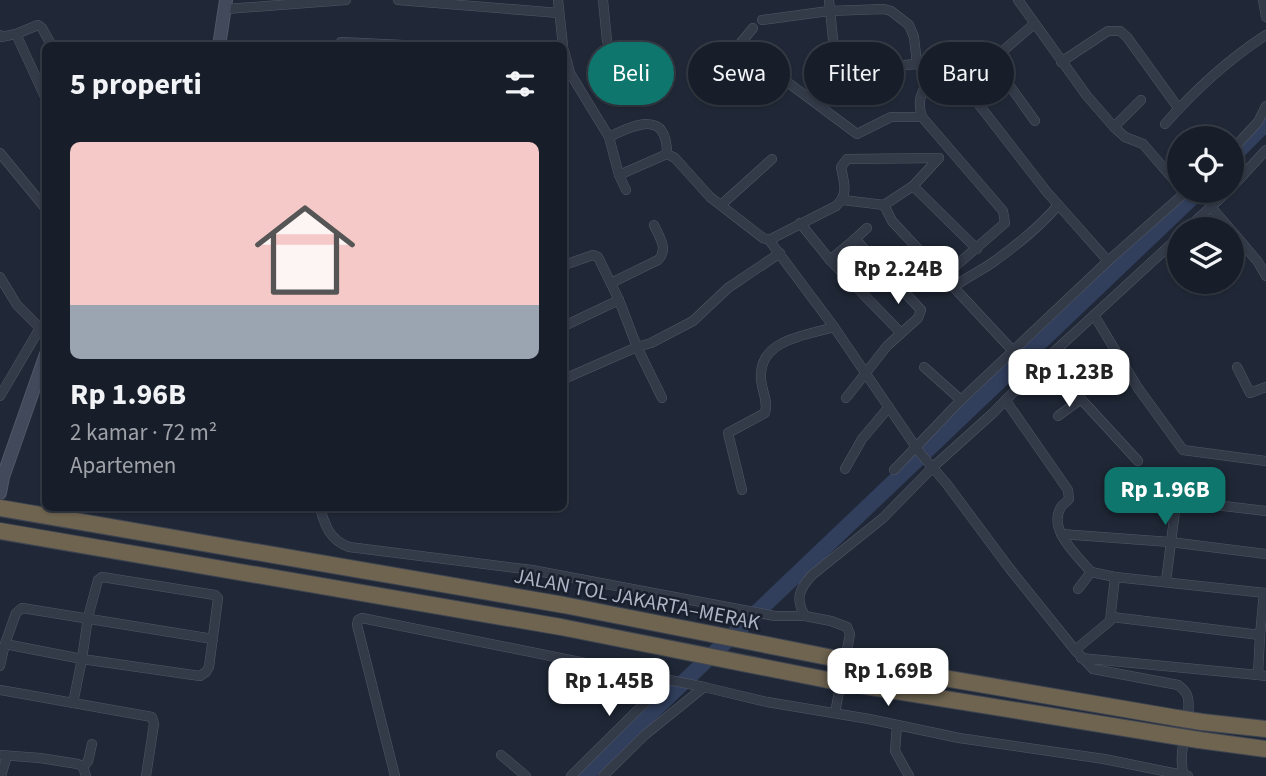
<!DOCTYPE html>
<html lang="id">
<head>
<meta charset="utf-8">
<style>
	:root { --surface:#181e29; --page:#212731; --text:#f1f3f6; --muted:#9fa2a8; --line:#363c46; --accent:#0f766e }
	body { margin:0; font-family:"Source Sans 3",sans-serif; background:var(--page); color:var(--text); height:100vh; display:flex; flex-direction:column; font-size:26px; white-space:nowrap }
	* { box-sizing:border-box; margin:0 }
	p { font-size:23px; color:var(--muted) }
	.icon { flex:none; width:38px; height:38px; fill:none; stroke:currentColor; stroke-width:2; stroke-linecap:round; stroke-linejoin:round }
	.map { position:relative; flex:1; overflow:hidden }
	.sheet { position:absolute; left:42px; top:42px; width:525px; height:469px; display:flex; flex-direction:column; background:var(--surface); border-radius:10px; box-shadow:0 2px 5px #0004,0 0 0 2px var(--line) }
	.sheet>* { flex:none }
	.hud { position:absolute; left:588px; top:42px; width:572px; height:63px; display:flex; gap:14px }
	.fabs { position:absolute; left:1167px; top:126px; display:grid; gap:14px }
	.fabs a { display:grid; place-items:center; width:77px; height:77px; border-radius:50%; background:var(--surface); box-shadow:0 2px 5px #0004,0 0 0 2px var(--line); font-size:35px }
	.price { position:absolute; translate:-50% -60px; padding:0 16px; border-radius:14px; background:#fff; color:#222; font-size:23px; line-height:46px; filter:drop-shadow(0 2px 4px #0008) }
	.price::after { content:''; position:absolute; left:50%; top:42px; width:21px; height:16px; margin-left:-10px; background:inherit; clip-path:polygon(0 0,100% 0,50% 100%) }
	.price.selected { background:var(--accent); color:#fff }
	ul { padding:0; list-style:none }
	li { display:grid; align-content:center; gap:14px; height:371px; padding:0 28px }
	li span { display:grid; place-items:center; height:217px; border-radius:10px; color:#555 }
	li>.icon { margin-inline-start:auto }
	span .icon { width:126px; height:126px; fill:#fffc; stroke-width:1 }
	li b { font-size:30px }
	h2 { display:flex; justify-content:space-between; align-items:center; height:84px; padding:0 28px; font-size:30px }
	.pill { padding:0 24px; border-radius:32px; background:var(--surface); box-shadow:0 2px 5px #0004,0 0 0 2px var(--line); font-size:24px; line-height:63px }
	.pill.selected { background:var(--accent); color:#fff }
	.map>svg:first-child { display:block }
</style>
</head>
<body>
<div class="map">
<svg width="1266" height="776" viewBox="0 0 1266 776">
	<rect width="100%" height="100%" fill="#202837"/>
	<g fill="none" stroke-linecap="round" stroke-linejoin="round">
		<g stroke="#313f5d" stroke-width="16">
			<path d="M1232,157L1266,123"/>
			<path d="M585,776L1199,191"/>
		</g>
		<g stroke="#515766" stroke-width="10">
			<g id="minor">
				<path d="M398,0L559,13"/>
				<path d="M558,0L563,46"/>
				<path d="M603,0L607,41"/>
				<path d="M829,0L836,68L840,70L917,64"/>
				<path d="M1018,0L1087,96L1114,127L1125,137L1143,144L1180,187"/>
				<path d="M1263,0L1266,17"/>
				<path d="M226,9L346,0"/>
				<path d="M762,20L829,11L884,9L891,11L909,25L914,37L917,64L926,73L928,80C921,94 917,102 922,117L1003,211L1005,223L944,276"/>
				<path d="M1034,24L968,81L966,88L1046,191L1108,261"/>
				<path d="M16,34L38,25L42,28L52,46"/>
				<path d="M0,35L1,37L16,34L46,99"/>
				<path d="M341,42L424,46"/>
				<path d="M739,46L857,134L891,117H922"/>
				<path d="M564,50L570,73L609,137L619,175L667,154L675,158L710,197L763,238L769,240"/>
				<path d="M992,61L1035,121"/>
				<path d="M1061,62L1108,31H1120L1127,37L1179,109"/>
				<path d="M720,68L753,28"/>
				<path d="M1165,124C1194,91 1229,59 1266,35"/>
				<path d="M1114,127L1141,100"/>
				<path d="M609,137C636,124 667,110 667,154"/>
				<path d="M1232,150L1258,122L1266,106"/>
				<path d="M0,153L46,209"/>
				<path d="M939,158L847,159L841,167C844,183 849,194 836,206L769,240L834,327L920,453L946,483L1010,569L1075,650L1110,621L1115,577L1266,593"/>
				<path d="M939,158L913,186L977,249"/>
				<path d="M619,175L626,190"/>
				<path d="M913,186L884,205L892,221L1013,351"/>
				<path d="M1232,187L1266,150"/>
				<path d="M843,200L884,205"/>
				<path d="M721,205L772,159"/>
				<path d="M1211,207L1230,229"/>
				<path d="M800,223L830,260L900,332"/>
				<path d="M1187,229L1228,191"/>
				<path d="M1232,231L1258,262L1266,276"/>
				<path d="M855,239L867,228"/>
				<path d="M830,260L855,239L921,310L918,318L887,346L846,398"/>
				<path d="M564,265L593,255L598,257L619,300L637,347L651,343L693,321L728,288L780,253"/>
				<path d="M0,277L17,305L46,334"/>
				<path d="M611,283L658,260C669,249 659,237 654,225"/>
				<path d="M954,287C968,276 983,270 996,260C1018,244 1041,226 1058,205"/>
				<path d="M1094,315L1138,388L1183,450L1266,461"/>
				<path d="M564,326L619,300"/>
				<path d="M1043,362L1067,380L1081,399L1138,461"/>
				<path d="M924,367L961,400"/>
				<path d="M1237,367L1250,393L1266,387"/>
				<path d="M564,379L637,347L662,398"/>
				<path d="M0,396L40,328"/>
				<path d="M1006,401L1068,490L1069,499C1067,502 1063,504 1061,507C1047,530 1078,556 1091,572L1115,577"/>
				<path d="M1058,416L1081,399"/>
				<path d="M845,469L862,439L889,407"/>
				<path d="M894,470L961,400L1108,261L1187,191"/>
				<path d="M742,490L728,433L765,413C769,399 760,389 761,375C761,339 808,335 834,327"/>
				<path d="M320,508C325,526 330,540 349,547L532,570L775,616H805C795,599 799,589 812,575L883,518L933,467L993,413L1043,362L1180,236"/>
				<path d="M1061,534L1170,542L1266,554"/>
				<path d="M1166,581L1175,511L1179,504L1190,502L1266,511"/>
				<path d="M1078,589L1091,572"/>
				<path d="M805,616L831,621L847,627L850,634L835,713"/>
				<path d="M1112,617L1260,635L1258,675L1266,676"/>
				<path d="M1260,635L1264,593"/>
				<path d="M5,644L16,613L22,608L213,639"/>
				<path d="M1075,650L1093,669L1178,685C1183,689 1187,692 1188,698C1192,723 1176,750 1184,776"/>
				<path d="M1081,658L1258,675"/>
				<path d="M0,666L5,644L82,659L200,676L206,672L209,667L218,598L215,595L102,577L98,580L88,617L82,659L73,703"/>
				<path d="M0,690L152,717L154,724L146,776"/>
				<path d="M897,725L895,751L909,776"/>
				<path d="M0,755L40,758L78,764L83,767L86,776"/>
				<path d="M501,755L526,776"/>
				<path d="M83,767L88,761L92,744"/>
				<path d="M1,776L7,756"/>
				<path d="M395,776L357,625L358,620L362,618L704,687"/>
				<path d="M571,776L667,681"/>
				<path d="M603,776L646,734L704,687L767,702L869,719L959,738L1104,759L1188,776"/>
			</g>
		</g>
		<g stroke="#515766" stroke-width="14">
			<g id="secondary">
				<path d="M219,46L226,0"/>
				<path d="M0,493L3,477L46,354"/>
			</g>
		</g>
		<g stroke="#3e4452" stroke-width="18">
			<g id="motorway">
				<path d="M0,508L564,605L833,658"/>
				<path d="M0,531L561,627L828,680"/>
				<path d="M862,664L1177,718"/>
				<path d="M859,685L1174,736"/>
				<path d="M1202,722L1266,729"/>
				<path d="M1199,740L1266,749"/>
			</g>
		</g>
		<use href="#minor" stroke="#333a48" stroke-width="9"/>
		<use href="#secondary" stroke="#41495b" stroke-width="12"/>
		<use href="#motorway" stroke="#6e6450" stroke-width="16"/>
		<g stroke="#3e4452" stroke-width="18" stroke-linecap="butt">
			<g id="motorway-bridge">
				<path d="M833,658L862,664"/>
				<path d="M828,680L859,685"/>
				<path d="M1177,718L1202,722"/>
				<path d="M1174,736L1199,740"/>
			</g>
		</g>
		<use href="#motorway-bridge" stroke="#6e6450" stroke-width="16"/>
	</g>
	<g text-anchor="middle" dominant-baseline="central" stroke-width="5" stroke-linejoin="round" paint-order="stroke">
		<g font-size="21" fill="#adb4c5" stroke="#191f2c">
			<text transform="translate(637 599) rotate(11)">JALAN TOL JAKARTA–MERAK</text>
		</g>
	</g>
</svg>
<div class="fabs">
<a><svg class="icon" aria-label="locate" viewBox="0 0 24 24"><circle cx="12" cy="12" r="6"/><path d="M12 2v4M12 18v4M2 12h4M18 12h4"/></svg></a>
<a><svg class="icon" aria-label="layers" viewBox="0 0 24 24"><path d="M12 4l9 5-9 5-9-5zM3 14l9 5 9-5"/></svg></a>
</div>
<b class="price" style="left:898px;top:306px">Rp 2.24B</b>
<b class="price" style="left:1069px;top:409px">Rp 1.23B</b>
<b class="price selected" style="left:1165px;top:527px">Rp 1.96B</b>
<b class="price" style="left:888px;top:708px">Rp 1.69B</b>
<b class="price" style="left:609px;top:718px">Rp 1.45B</b>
<div class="hud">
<a class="pill selected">Beli</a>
<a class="pill">Sewa</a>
<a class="pill">Filter</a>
<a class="pill">Baru</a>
</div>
<section class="sheet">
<h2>5 properti<svg class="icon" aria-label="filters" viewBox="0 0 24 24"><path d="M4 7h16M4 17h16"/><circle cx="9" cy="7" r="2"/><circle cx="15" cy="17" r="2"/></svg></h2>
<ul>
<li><span style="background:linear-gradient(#f6c9c9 75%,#9aa5b1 0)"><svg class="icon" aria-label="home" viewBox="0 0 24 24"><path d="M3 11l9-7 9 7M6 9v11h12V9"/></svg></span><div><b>Rp 1.96B</b><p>2 kamar · 72 m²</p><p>Apartemen</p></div></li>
</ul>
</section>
</div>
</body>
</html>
